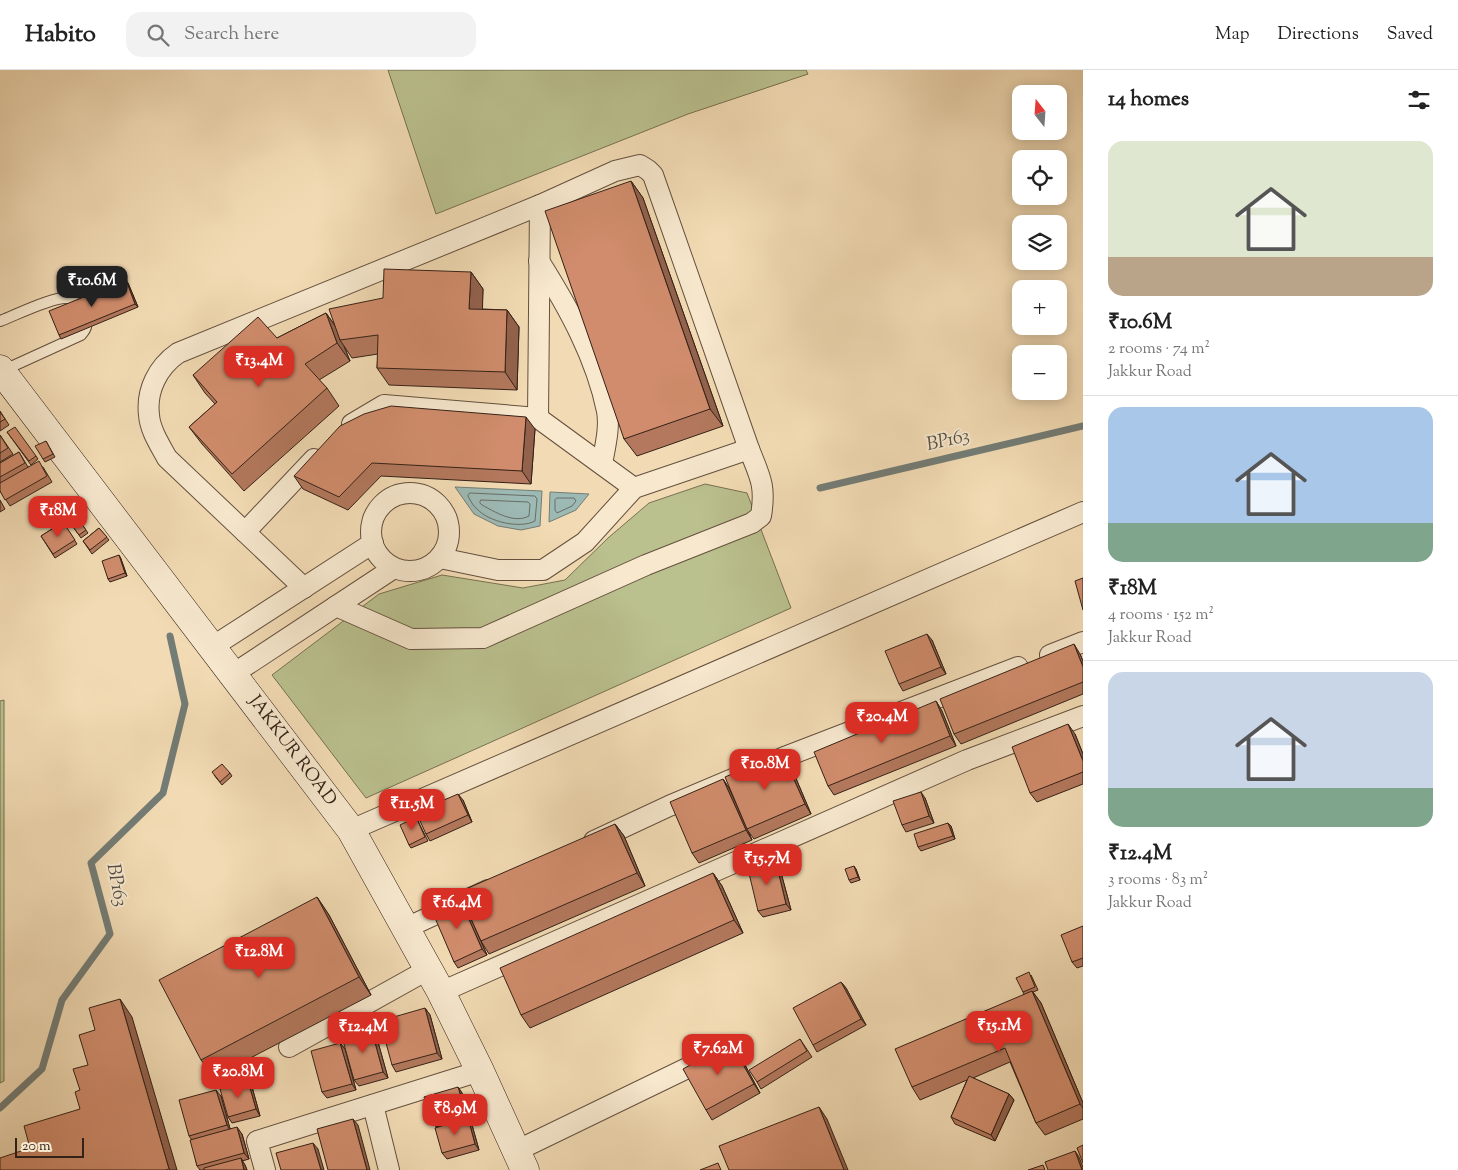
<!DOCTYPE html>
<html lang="en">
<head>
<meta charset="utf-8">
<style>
	:root { --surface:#fff; --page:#f2f2f2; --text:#222; --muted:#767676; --line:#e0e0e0; --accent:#d93025 }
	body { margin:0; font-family:"Sorts Mill Goudy",serif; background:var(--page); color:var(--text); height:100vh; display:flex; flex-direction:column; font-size:19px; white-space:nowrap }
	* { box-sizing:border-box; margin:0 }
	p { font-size:16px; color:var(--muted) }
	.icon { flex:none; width:28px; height:28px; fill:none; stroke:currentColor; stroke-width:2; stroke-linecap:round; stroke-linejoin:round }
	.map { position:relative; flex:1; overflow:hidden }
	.side { display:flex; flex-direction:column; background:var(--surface); width:375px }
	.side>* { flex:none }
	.needle { width:32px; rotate:343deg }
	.controls { position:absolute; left:1012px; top:15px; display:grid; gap:10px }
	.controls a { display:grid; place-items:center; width:55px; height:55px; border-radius:10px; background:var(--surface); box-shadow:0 2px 12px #0003; font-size:25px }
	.scale { position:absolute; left:15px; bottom:12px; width:69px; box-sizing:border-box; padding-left:5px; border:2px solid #342117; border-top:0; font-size:14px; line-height:18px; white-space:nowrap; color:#342117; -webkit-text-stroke:4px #f7e8ce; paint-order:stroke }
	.price { position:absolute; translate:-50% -42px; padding:0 11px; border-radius:10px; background:var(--accent); color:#fff; font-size:16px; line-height:32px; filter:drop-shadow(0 1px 2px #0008) }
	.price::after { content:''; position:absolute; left:50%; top:30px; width:15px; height:11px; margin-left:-8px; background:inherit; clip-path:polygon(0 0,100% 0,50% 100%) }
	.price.current { background:#222; color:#fff }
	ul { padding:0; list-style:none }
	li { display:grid; align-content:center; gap:10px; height:265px; padding:0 25px }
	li+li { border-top:1px solid var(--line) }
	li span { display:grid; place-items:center; height:155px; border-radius:15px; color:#555 }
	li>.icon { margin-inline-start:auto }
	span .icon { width:90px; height:90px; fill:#fffc; stroke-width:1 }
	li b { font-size:21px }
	h2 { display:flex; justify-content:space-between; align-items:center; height:60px; padding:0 25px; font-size:21px }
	header { display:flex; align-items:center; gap:30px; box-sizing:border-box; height:70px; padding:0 25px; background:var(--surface); border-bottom:1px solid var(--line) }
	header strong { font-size:24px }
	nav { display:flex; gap:28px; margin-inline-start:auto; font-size:18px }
	.search { width:350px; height:45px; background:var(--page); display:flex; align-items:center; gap:12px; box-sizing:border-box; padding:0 18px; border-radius:15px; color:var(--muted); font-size:19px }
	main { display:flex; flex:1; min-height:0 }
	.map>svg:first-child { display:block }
</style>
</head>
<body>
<header>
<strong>Habito</strong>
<div class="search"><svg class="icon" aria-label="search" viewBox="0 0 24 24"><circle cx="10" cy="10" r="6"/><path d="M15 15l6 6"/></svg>Search here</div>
<nav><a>Map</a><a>Directions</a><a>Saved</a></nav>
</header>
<main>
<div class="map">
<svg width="1083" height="1100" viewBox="0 0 1083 1100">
	<rect width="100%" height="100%" fill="#f2dbb4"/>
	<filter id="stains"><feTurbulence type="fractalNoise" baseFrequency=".004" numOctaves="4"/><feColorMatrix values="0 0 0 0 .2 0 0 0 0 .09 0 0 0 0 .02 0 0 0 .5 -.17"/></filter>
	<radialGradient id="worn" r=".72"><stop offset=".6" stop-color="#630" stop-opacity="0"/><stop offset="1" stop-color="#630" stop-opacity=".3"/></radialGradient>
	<g fill="#bac08e" stroke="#777052">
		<path d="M388,0H806L808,4L688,44L436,144Z"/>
		<path d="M705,414L747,423L791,538L366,728L272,605L379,524L442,505L523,518L565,510L608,468L649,433Z"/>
		<path d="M4,630V1011L0,1013V631Z"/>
	</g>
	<g fill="#9db9b4" stroke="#737c75">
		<path d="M455,417L542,421L540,456L521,460L498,456L474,444Z"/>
		<path d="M550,422L589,424L576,440L549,452Z"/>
	</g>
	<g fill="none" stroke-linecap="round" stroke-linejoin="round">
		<g stroke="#686d66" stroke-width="1">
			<path d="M470,423L535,426L537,429L535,451C520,459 489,452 477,439C473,436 470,430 468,426Z"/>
			<path d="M557,428H574L576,431L572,436L557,443L555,440V430Z"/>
			<path d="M481,430L528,432L530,434L529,446C514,454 495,442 482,435L480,433Z"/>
		</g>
		<g stroke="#737c75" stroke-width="7">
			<path d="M820,418L1083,356"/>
			<path d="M0,1038L42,999L62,930L110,864L91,793L163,723L185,634L170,566"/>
		</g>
		<g stroke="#64503e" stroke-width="12">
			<path id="lane" d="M0,251C14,246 59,223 71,229C77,232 79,240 82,245C88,254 88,257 81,265L2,301"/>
		</g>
		<g stroke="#64503e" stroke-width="22">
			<g id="street">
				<path d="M539,191C568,237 596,287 607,341C610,358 605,377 602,394"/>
				<path d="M538,348L540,135"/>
				<path d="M352,354L384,335L538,348L634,418"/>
				<circle cx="410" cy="462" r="39"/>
				<path d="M245,462L314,389"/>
				<path d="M304,518L167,388C160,375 150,360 149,345C146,320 158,297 178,283L540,135L615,101L640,95L648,100L653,105L749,379L634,418L585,472L543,500H498L440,488"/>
				<path d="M336,536L411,569L483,568L646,495L752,453L761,446C766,415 760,407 749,379"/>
				<path d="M212,577L373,473"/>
				<path d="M1050,585L1083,572"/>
				<path d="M233,604L394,498"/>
				<path d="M351,760L1083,442"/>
				<path d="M594,771L669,736L787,686L1018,597"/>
				<path d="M406,858L488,820"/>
				<path d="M441,922L967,690L1083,646"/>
				<path d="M289,977L429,899"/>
				<path d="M373,1035L389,1100"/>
				<path d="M516,1081L708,988"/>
				<path d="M265,1100L257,1071L480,1001"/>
			</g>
		</g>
		<g stroke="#342117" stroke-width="29">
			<path id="secondary" d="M0,299L351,760L441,922L480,1001L525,1100"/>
		</g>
		<use href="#lane" stroke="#f7e8ce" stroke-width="10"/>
		<use href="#street" stroke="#f7e8ce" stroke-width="20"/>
		<use href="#secondary" stroke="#f7e8ce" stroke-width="28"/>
	</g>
	<g fill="#b3785d" stroke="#342117">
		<path d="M631,111L643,128L723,356L637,386L624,369Z"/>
		<path d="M471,202L483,219L482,239L507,240L519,257L517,320L389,315L377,298L378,284L352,288L344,276L350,291L319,310L327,318L339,336L244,421L202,374L189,357L215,334L205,323L193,305L277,268L326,243L334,254L383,228Z"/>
		<path d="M128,213L138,237L61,269L59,265Z"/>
		<path d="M0,341L9,355L0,361Z"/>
		<path d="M535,359L531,414L381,406L348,440L303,419L294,406Z"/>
		<path d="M7,362L36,386L38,389L31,395Z"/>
		<path d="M0,365L13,384L0,392Z"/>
		<path d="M46,371L55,387L45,392L43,389Z"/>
		<path d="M19,382L28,397H43L52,412L10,436L0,421V393Z"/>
		<path d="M0,430L5,439L0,442Z"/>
		<path d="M78,449L88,463L81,468L71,454Z"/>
		<path d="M63,452L77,474L55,488L41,466Z"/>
		<path d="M99,458L109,470L92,484L83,471Z"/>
		<path d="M119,485L121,489L127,506L110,512L108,509Z"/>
		<path d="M932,570L946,604L903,621L899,614Z"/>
		<path d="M1080,584L1083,591V624L961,674L954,664Z"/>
		<path d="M936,631L942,641L956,676L834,725L828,716Z"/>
		<path d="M1075,664L1083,684V714L1037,732L1030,723Z"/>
		<path d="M789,692L811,744L754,769L748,761L752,770L699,793L692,783L723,709L729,718Z"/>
		<path d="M230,703L232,706L222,715L214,705Z"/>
		<path d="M925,728L934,753L906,762L902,755Z"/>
		<path d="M463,730L472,752L430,771L426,764Z"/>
		<path d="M418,751L428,771L411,778L409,775Z"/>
		<path d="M948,753L951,756L955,769L921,781L918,777Z"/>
		<path d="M615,754L624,766L645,816L489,884L481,871Z"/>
		<path d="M780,799L791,840L763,847L758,841Z"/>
		<path d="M856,799L860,810L851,813L849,810Z"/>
		<path d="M713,803L722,816L743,863L530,958L521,945Z"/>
		<path d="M317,827L329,845L371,925L214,1007L201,990Z"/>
		<path d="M460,829L465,835L487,885L458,898L454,892Z"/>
		<path d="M1083,856V896L1077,898L1072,892Z"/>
		<path d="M1031,905L1038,920L1033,922L1041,933L1083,1033V1049L1045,1065L1036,1053L1010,992L973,1008L1009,1024L1014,1030L995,1071L955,1054L951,1047L967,1010L920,1030L912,1017L1024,924L1023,922Z"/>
		<path d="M841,912L846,918L866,955L817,982L813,975Z"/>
		<path d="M425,938L430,945L442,989L396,1002L392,995Z"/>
		<path d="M376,965L388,1008L359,1016L354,1010Z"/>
		<path d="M800,969L812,987L761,1019L757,1012Z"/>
		<path d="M340,973L345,979L356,1020L327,1028L322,1022Z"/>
		<path d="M731,973L738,982L760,1023L712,1050L706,1040Z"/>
		<path d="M248,1011L252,1017L260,1046L232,1053L228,1047Z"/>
		<path d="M458,1017L462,1023L469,1046L436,1057L432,1050Z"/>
		<path d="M221,1026L230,1059L242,1064L249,1089L242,1091L245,1095L247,1100H200L197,1096L192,1070L189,1066Z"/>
		<path d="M472,1055L479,1080L447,1089L442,1083Z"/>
	</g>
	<g fill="#92624c" stroke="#342117">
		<path d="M631,111L643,128L723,356L710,339Z"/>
		<path d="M471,202L483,219L482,256L469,239Z"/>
		<path d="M126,210L128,213L138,237L135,234Z"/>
		<path d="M507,240L519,257L517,320L505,302Z"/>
		<path d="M326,243L338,260L340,270L344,276L350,291L337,273Z"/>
		<path d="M526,347L535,359L531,414L522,401Z"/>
		<path d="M119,485L121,489L127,506L125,503Z"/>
		<path d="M927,564L932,570L946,604L941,597Z"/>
		<path d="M1074,574L1080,584L1083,591V597Z"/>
		<path d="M936,631L942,641L956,676L950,666Z"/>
		<path d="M1068,654L1075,664L1083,684V691Z"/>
		<path d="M782,683L789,692L811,744L805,734Z"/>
		<path d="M723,709L729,718L752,770L746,760Z"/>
		<path d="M921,722L925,728L934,753L929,746Z"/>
		<path d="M458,724L463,730L472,752L468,745Z"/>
		<path d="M948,753L951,756L955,769L953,766Z"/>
		<path d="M615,754L624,766L645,816L637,803Z"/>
		<path d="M776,792L780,799L791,840L786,834Z"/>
		<path d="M854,796L856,799L860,810L858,807Z"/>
		<path d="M713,803L722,816L743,863L734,850Z"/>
		<path d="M317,827L329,845L371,925L359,907Z"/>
		<path d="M460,829L465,835L487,885L482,879Z"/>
		<path d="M841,912L846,918L866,955L861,949Z"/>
		<path d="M1032,921L1041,933L1083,1033V1038L1080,1034Z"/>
		<path d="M120,929L132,947L177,1100H170L169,1099Z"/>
		<path d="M425,938L430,945L442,989L437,983Z"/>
		<path d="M371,958L376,965L388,1008L383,1002Z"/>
		<path d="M340,973L345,979L356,1020L352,1014Z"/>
		<path d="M731,973L738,982L760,1023L754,1014Z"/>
		<path d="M248,1011L252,1017L260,1046L256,1039Z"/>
		<path d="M458,1017L462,1023L469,1046L465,1040Z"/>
		<path d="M216,1020L221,1026L231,1062L227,1055Z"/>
		<path d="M1009,1024L1014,1030L995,1071L991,1065Z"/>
		<path d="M819,1037L827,1049L848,1100H844Z"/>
		<path d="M468,1048L472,1055L479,1080L475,1074Z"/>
		<path d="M353,1049L358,1055L370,1100H367Z"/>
		<path d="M237,1057L242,1064L249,1089L244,1083Z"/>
		<path d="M313,1073L318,1079L324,1100H321Z"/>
		<path d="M1075,1081L1079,1087L1083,1097V1100H1082Z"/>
		<path d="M241,1088L245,1095L247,1100H244Z"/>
	</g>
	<g fill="#d08c6c" stroke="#342117">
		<path d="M631,111L710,339L624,369L545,141Z"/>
		<path d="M384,199L471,202L469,239L507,240L505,302L377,298L378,265L340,270L329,239L383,228Z"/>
		<path d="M126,210L135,234L59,265L49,241Z"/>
		<path d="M326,243L337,273L305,294L327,318L232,404L189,357L217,332L193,305L258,247L277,268Z"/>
		<path d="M391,336L526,347L522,401L372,393L339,427L294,406L340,356L364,344Z"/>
		<path d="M0,342L5,349L0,352Z"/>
		<path d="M15,357L36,386L29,391L7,362Z"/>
		<path d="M0,365L8,378L0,383Z"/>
		<path d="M46,371L53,384L43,389L35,376Z"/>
		<path d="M19,382L25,393L0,407V393Z"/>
		<path d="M39,391L47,406L5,430L0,421V413Z"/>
		<path d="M78,449L86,460L79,465L71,454Z"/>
		<path d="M63,452L75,470L53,484L41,466Z"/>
		<path d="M99,458L107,467L90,480L83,471Z"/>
		<path d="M119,485L125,503L108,509L102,491Z"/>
		<path d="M1083,508V540L1075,511Z"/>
		<path d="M927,564L941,597L899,614L885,581Z"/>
		<path d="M1074,574L1083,597V612L954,664L940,629Z"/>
		<path d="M936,631L950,666L828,716L814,682Z"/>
		<path d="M1068,654L1083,691V702L1030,723L1012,677Z"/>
		<path d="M782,683L805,734L747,759L725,707Z"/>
		<path d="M222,694L230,703L220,712L212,702Z"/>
		<path d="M723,709L746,760L692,783L670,732Z"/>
		<path d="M921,722L929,746L902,755L893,731Z"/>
		<path d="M458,724L468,745L426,764L416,742Z"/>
		<path d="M416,747L425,767L409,775L400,755Z"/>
		<path d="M948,753L953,766L918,777L914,764Z"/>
		<path d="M615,754L637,803L481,871L459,822Z"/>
		<path d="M776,792L786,834L758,841L748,799Z"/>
		<path d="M854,796L858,807L849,810L845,799Z"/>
		<path d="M713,803L734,850L521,945L500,898Z"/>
		<path d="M317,827L359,907L201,990L159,910Z"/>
		<path d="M460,829L482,879L454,892L432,841Z"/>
		<path d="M1083,856V888L1072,892L1061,865Z"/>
		<path d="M1029,902L1035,917L1023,922L1016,908Z"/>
		<path d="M841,912L861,949L813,975L793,938Z"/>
		<path d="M1032,921L1080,1034L1036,1053L1005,978L912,1017L895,979Z"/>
		<path d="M120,929L169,1099L165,1100H0V1088L30,1078L24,1056L80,1039L75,1022L80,1020L73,999L88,995L79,965L95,960L89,938Z"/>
		<path d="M425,938L437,983L392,995L380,951Z"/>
		<path d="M371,958L383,1002L354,1010L342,967Z"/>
		<path d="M800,969L807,981L757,1012L749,1000Z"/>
		<path d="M340,973L352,1014L322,1022L311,981Z"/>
		<path d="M731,973L754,1014L706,1040L683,999Z"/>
		<path d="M969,1006L1009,1024L991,1065L951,1047Z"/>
		<path d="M248,1011L256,1039L228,1047L220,1019Z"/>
		<path d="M458,1017L465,1040L432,1050L424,1027Z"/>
		<path d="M216,1020L227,1055L189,1066L179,1030Z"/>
		<path d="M819,1037L844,1100H729L719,1076Z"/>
		<path d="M468,1048L475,1074L442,1083L435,1058Z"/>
		<path d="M353,1049L367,1100H328L317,1059Z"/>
		<path d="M237,1057L244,1083L197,1096L190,1070Z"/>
		<path d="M313,1073L321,1100H281L276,1083Z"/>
		<path d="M1083,1075V1093L1077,1078Z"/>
		<path d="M1075,1081L1082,1100H1048L1045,1092Z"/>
		<path d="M241,1088L244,1100H204V1098Z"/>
		<path d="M718,1093L721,1100H700Z"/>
		<path d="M1043,1095L1045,1100H1028Z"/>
	</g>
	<g text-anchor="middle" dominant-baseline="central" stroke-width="4" stroke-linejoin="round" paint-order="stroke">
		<g font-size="18" fill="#342117" stroke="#f7e8ce">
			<text transform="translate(292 681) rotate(53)">JAKKUR ROAD</text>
		</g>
		<g font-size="19" font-style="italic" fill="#544f46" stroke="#f7e8ce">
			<text transform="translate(948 371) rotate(-13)">BP163</text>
			<text transform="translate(116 815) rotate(79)">BP163</text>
		</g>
	</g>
	<rect width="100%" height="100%" filter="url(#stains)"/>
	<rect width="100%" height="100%" fill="url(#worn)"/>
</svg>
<div class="controls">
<a><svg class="needle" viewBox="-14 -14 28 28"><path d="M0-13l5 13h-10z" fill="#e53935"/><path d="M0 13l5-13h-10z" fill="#767676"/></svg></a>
<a><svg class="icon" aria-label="locate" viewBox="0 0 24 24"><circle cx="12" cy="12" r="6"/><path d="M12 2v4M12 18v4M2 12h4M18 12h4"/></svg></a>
<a><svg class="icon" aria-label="layers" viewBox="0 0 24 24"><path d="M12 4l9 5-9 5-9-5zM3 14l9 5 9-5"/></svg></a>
<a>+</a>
<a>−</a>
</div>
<div class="scale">20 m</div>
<b class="price current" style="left:92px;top:238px">₹10.6M</b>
<b class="price" style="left:259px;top:318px">₹13.4M</b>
<b class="price" style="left:58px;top:468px">₹18M</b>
<b class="price" style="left:882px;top:674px">₹20.4M</b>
<b class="price" style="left:765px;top:721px">₹10.8M</b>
<b class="price" style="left:412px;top:761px">₹11.5M</b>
<b class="price" style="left:767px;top:816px">₹15.7M</b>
<b class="price" style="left:457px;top:860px">₹16.4M</b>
<b class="price" style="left:259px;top:909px">₹12.8M</b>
<b class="price" style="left:999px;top:983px">₹15.1M</b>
<b class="price" style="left:363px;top:984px">₹12.4M</b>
<b class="price" style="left:718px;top:1006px">₹7.62M</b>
<b class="price" style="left:238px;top:1029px">₹20.8M</b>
<b class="price" style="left:455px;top:1066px">₹8.9M</b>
</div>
<section class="side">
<h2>14 homes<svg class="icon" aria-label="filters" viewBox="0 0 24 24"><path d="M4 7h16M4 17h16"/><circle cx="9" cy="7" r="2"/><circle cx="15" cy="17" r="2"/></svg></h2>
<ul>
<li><span style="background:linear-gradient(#dfe7d0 75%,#b9a48a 0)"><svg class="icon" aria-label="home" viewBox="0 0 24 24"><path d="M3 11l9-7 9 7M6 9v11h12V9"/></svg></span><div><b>₹10.6M</b><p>2 rooms · 74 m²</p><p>Jakkur Road</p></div></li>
<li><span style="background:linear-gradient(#a9c7e8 75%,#7fa58c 0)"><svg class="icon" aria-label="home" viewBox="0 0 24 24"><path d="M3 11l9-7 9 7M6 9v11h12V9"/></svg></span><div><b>₹18M</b><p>4 rooms · 152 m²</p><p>Jakkur Road</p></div></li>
<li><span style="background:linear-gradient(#c9d6e8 75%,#7fa58c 0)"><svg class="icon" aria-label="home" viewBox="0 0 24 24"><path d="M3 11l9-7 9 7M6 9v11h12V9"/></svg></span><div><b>₹12.4M</b><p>3 rooms · 83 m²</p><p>Jakkur Road</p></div></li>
</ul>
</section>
</main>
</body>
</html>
